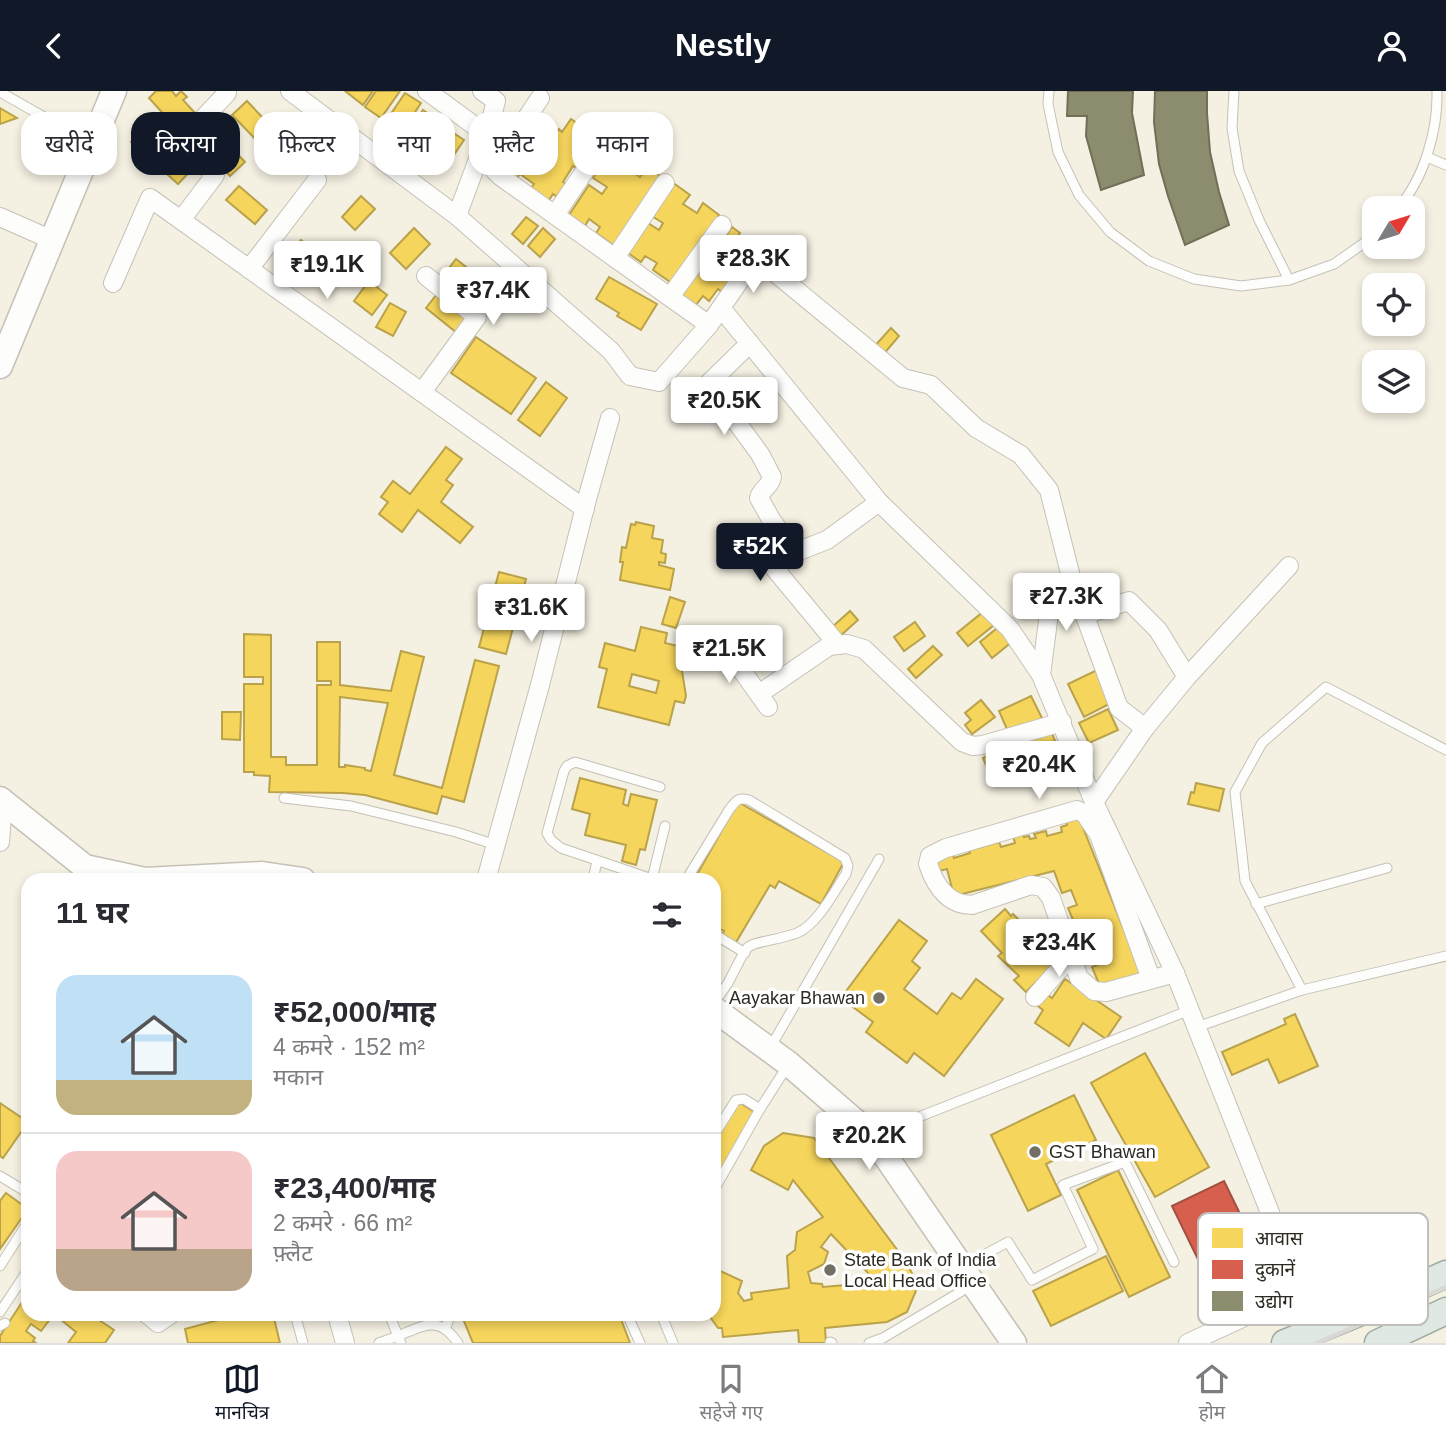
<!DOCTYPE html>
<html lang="hi">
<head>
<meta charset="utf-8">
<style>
	:root { --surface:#fff; --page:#f2f2f3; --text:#2b2b33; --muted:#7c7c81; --line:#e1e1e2; --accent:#111827 }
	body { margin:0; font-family:Helvetica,"Noto Sans Devanagari",sans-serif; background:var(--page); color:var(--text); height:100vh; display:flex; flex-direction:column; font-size:26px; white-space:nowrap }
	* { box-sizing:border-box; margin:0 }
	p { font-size:23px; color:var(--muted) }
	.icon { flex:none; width:38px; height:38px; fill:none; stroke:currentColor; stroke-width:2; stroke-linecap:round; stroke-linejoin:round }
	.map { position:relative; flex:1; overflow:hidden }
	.drawer { position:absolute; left:21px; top:782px; width:700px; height:448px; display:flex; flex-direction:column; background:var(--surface); border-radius:21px; box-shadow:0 4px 10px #0003 }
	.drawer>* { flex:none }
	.banner { position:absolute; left:21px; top:21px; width:700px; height:63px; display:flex; gap:14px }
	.needle { width:46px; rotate:52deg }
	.fabs { position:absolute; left:1362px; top:105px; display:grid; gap:14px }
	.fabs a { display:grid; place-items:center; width:63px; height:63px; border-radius:14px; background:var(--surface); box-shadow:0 4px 10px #0003; font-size:35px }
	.price { position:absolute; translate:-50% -60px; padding:0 16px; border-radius:7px; background:#fff; color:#222; font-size:23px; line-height:46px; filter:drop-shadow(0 2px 4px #0008) }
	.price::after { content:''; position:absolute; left:50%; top:42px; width:21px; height:16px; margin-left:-10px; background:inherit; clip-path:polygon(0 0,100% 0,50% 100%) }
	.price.active { background:var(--accent); color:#fff }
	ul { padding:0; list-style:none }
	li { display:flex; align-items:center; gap:21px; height:175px; padding:0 35px }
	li+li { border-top:2px solid var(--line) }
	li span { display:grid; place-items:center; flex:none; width:196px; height:140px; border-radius:21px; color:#555 }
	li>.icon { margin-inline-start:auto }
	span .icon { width:84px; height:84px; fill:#fffc; stroke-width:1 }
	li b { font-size:30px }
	h2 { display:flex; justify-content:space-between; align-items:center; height:84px; padding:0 35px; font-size:30px }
	.chip { padding:0 24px; border-radius:21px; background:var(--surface); box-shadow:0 4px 10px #0003; font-size:24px; line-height:63px }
	.chip.active { background:var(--accent); color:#fff }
	header { display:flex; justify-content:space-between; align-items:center; height:91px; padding:0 35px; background:var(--accent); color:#fff; font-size:32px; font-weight:700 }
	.menu { display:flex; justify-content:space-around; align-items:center; height:98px; border-top:2px solid var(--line); background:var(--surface); font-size:19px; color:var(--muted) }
	.menu a { display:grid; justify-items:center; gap:4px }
	.menu .active { color:var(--accent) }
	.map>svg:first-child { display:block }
</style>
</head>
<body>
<header><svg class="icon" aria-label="back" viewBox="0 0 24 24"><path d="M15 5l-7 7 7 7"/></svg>Nestly<svg class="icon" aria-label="person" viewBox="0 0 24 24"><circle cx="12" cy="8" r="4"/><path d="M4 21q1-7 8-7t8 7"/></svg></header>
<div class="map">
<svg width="1446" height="1252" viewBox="0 0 1446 1252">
	<rect width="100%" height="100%" fill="#f4f0e2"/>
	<g fill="#f6d55c" stroke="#baa24a" stroke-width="2" fill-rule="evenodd">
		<path d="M156,0H172L176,5L181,0L187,6L183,9L195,22L178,39L149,7Z"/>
		<path d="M345,0H373L363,14Z"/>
		<path d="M376,0H400L381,27L365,16Z"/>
		<path d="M405,2L421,12L400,44L384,33Z"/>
		<path d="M247,10L279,44L265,58L232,24Z"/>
		<path d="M0,17L17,27L0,33Z"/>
		<path d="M423,19L439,30L422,56L405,45Z"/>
		<path d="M571,28L596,45L587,58L589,59L576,77L573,75L563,91L566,93L557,106L553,103L547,112L529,100L534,93L520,83L515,90L503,82L510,73L506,70L516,56L519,59L524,52L542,64L559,38L562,41Z"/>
		<path d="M148,32L169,51L151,70L131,51Z"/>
		<path d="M443,35L464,49L445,77L425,63Z"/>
		<path d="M215,39L245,71L230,85L200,53Z"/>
		<path d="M615,55L633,67L627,77L640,86L647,76L663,87L616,156L596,142L600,136L589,128L585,135L569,124L589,94L602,103L607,96L593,87Z"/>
		<path d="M169,61L176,68L182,61L196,74L178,93L157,74Z"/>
		<path d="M672,91L690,104L683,113L697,122L703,112L719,124L673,193L653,179L657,172L645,165L641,171L625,160L645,130L659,139L663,132L650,124Z"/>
		<path d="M239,95L267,119L255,133L226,109Z"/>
		<path d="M361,105L375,118L355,139L342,126Z"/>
		<path d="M526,126L538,135L523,153L512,143Z"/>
		<path d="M732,136L740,142L738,145L744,149L746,146L760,156L726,204L718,198L709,210L703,205L696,214L682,205L702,172L717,182L724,172L709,161L719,148L722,151Z"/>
		<path d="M414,137L430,153L406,178L390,162Z"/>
		<path d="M543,137L555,148L540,166L528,155Z"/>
		<path d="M301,149L327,171L314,186L288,164Z"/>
		<path d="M456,168L494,198L480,216L443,185Z"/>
		<path d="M609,186L657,213L641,239L617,225L619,222L596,208Z"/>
		<path d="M369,190L387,204L372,224L354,210Z"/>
		<path d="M437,203L468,228L457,242L426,217Z"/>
		<path d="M390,212L406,221L393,245L376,236Z"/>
		<path d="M891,237L899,245L882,265L873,257Z"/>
		<path d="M476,246L536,287L511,323L451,282Z"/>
		<path d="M546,291L567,307L540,345L518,329Z"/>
		<path d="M446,356L462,368L446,389L453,394L441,411L473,436L460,452L418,419L402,441L379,423L388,411L381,406L393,390L410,403Z"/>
		<path d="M636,431L654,435L652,447L663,449L661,462L666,463L665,472L659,471V474L674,478L670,499L620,489L623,471H620L622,456L626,457L631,433L635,434Z"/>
		<path d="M499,481L526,488L506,563L479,556Z"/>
		<path d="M670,506L685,511L676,537L662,533Z"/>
		<path d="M850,520L858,529L839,546L831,537Z"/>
		<path d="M983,521L994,534L968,555L957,542Z"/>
		<path d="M915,531L925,545L904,560L894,546Z"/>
		<path d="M1001,534L1013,550L992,567L980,551Z"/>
		<path d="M641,536L667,542L665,552L678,555L686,605L684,612L675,610L669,634L598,616L607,578L599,576L605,552L635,560ZM632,583L659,590L656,602L629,595Z"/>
		<path d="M244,543L271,544V666H286V674H317V594H331V590H317V551H340V594L391,600L401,560L424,566L394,684L442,697L475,569L499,575L464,711L442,705L437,723L365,704L343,702L269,701L270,685L254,684V681H244V593H263V586H244ZM340,606L388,612L371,680L365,679V677L345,674V676H339Z"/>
		<path d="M933,555L942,564L916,587L908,578Z"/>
		<path d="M1097,579L1113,611L1084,626L1068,593Z"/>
		<path d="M1031,605L1042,627L1009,643L999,620Z"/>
		<path d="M981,609L995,626L972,643L965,634L971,629L965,622Z"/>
		<path d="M1108,618L1118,639L1089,652L1079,632Z"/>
		<path d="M222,621H241L240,649L222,648Z"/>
		<path d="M1050,638L1061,664L1038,674L1035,669L992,688L983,667Z"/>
		<path d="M580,687L626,699L623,713L628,715L631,703L657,709L645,759L640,758L636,774L622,770L626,754L585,744L590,723L572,718Z"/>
		<path d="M1196,692L1224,698L1219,720L1188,713L1191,701L1194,702Z"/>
		<path d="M738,711L844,771L821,813L779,790L775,797L770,794L735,853L722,844L724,840L714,835V789H694Z"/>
		<path d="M1078,724L1141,882L1101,898L1092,876L1097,874L1093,863L1087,865L1080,846L1088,842L1084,833L1076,836L1068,817L1077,814L1071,799L1062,802L1054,780L954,805L947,778L939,780L936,766L952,761L954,767L970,762L968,756L977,754L978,757L999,751L1001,756L1015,752L1013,744L1023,741L1024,746L1029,745L1030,748L1036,747L1034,743L1046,740L1047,745L1062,741L1061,736L1067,734L1066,728Z"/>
		<path d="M1005,818L1011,825L1013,823L1022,832L1020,834L1024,839L1027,836L1036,846L1033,849L1046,862L1049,859L1059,869L1026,901L1014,889L1019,885L998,865L1002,862L981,840Z"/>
		<path d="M899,829L927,850L912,870L920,877L904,898L937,923L952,902L961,908L976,888L1003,908L944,985L914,962L907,972L866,941L873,931L841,907Z"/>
		<path d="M1065,888L1121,926L1106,948L1083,932L1069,955L1035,932L1043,919L1035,913L1043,901L1052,907Z"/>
		<path d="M1295,923L1318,975L1279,992L1268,968L1232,984L1222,961L1286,933L1284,928Z"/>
		<path d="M1145,962L1209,1076L1155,1106L1091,992Z"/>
		<path d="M1074,1004L1096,1049L1046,1073L1061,1104L1028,1120L991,1044Z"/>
		<path d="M737,1010L756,1022L714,1095V1050Z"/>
		<path d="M0,1012L28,1031L3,1067L0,1065Z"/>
		<path d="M783,1042L814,1047L907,1172L918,1195L907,1221L887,1231L825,1237L826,1252H799L798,1239L723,1246L722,1237H718L708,1223H714V1177L742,1190L738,1202L744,1210L752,1208L751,1202L789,1197L787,1165L795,1159L797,1141L823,1126L793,1089L788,1099L751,1079L764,1055ZM831,1143L869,1183L858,1193L823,1196L822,1193L811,1192L808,1181L824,1173L828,1161L821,1156Z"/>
		<path d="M1118,1079L1170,1186L1129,1206L1077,1099Z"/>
		<path d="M6,1102L28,1118L0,1158V1110Z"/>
		<path d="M1106,1165L1123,1200L1051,1235L1033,1200Z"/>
		<path d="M28,1202V1223H54L41,1240L31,1233L26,1240L35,1247L33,1250L36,1252H0V1245Z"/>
		<path d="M54,1223H90L114,1239L105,1252H68L76,1241Z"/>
		<path d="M241,1223H273L280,1252H188L185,1238Z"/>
		<path d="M461,1223H619L630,1252H473Z"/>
	</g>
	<path fill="#d6604d" stroke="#a35040" stroke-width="2" d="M1224,1090L1262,1168L1210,1193L1172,1115Z"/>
	<g fill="#8c8c6e" stroke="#706f57" stroke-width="2">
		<path d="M1068,0H1133L1132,22L1144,84L1101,99L1086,45L1087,25H1067Z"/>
		<path d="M1155,0H1207V22L1210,61L1219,101L1229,134L1185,154L1168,105L1159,73L1154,31Z"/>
	</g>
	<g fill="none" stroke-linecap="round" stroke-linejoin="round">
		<g stroke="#c5c1b7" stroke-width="11">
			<g id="lane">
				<path d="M1049,0L1048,13L1058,61L1079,104L1110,141L1149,170L1194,188L1241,195L1289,189L1334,173L1374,145"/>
				<path d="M1234,0L1232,37L1239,80L1259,129L1289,189"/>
				<path d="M0,1L90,52"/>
				<path d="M1427,66L1446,74"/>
				<path d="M1398,117C1424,88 1438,39 1437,0"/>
				<path d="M660,696L575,671L567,675L564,680L547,742L551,749L561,757L652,788L665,735"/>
				<path d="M284,707L351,715L456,741L496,754"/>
				<path d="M593,789L597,770"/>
				<path d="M686,789L729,719C736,710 737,706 749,709L845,767L848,775L846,783C834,801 817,834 797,842C784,847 768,849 754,853L748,856L743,863L728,892L714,912"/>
				<path d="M1256,813L1387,777"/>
				<path d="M714,843L745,862"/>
				<path d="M1302,899L1245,790L1235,701L1262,652L1326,596L1446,659"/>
				<path d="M1197,936L1302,899L1446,865"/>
				<path d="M770,957L879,768"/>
				<path d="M714,1044L736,1009L744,1008L760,1018"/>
				<path d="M873,1044L1190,919"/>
				<path d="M0,1085L28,1102"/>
				<path d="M714,1099L760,1018L788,974"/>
				<path d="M0,1175L28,1131"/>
				<path d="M963,1175L1008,1151L1032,1189L1093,1158L1063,1094L1125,1071L1174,1171"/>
				<path d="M0,1221L28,1179"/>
				<path d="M295,1223L303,1252"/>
				<path d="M627,1223L640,1252"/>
				<path d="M661,1223L673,1252"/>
				<path d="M0,1235L5,1232"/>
				<path d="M445,1238L451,1223"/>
				<path d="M830,1251L832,1252"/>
				<path d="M379,1252L398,1245L389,1223"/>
				<path d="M401,1252L398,1245C425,1234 439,1224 458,1252"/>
				<path d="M869,1252L883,1247L972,1194"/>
			</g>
		</g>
		<g stroke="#c5c1b7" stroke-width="20">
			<g id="street">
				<path d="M290,0L457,125L611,260L630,285L659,291L709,234L756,166L903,287L931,294L976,337L1021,364L1049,399L1072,490L1119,617L1145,637"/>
				<path d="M427,0L487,44"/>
				<path d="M540,7L496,73L495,80L500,85L709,234"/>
				<path d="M555,124L603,53"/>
				<path d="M457,125L487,44L496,10L482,0"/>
				<path d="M0,126L52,149"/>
				<path d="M181,129L215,84L181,51L227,2"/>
				<path d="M615,167L665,92"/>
				<path d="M249,178L317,89"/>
				<path d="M113,192L150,107L585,418"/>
				<path d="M670,206L722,134"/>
				<path d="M721,217L879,411L1010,538L1041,584L1094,711L1175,882L1301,1200L1313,1240"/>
				<path d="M750,252L701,300L735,329L760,363L772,386C771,395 761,398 759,407L772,430L795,460"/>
				<path d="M422,301L477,226L426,185"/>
				<path d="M1084,524L1129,510L1158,539L1187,586"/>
				<path d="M728,551L740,577L768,616"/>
				<path d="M838,554L775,478L791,463L827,449L879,411"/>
				<path d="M1041,584L1051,507L1072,490"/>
				<path d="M759,603L829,555L847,553L864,558L962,651L973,655L983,654L1062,631"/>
				<path d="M1094,711L1145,637L1187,586L1289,475"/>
				<path d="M0,751L3,710"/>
				<path d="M486,789L540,594L587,408L610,327"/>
				<path d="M1151,888L1099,744L1085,723L1077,719L946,757L930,765L928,773C935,794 947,814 972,814L1031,794L1043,796L1051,807L1079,887L1094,900L1106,901L1175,882"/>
				<path d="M1035,906L1072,864"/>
				<path d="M147,1223L158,1232L171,1223"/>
				<path d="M337,1223L345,1252"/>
				<path d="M1188,1252L1301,1200"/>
			</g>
		</g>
		<g stroke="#c5c1b7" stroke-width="27">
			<g id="secondary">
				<path d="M0,275L114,0"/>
				<path d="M0,708L85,776L145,789L262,783L303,789"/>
				<path d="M714,918L789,973L871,1044L1014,1252"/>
			</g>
		</g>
		<g stroke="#9daba1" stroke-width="29">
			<g id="primary">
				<path d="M1285,1252L1363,1220L1446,1183"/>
				<path d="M1378,1252L1446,1220"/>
			</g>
		</g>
		<use href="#lane" stroke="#fdfdfb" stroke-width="9"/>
		<use href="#street" stroke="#fdfdfb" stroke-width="18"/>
		<use href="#secondary" stroke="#fdfdfb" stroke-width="24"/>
		<use href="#primary" stroke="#e0e8e4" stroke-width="26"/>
		<path stroke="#dad8d4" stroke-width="4.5" d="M1317,1252L1446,1196"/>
	</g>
	<g fill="#736f65" stroke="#fff" stroke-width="2.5">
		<circle cx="879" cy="907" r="7"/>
		<circle cx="1035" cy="1061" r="7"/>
		<circle cx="830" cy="1179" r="7"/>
	</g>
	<g text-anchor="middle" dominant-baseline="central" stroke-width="7" stroke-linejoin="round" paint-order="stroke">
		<g font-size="18" fill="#2d2a21" stroke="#fff" text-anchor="start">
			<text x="865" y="907" text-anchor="end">Aayakar Bhawan</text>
			<text x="1049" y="1061">GST Bhawan</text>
			<text x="844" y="1169">State Bank of India<tspan x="844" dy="21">Local Head Office</tspan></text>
		</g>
	</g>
	<rect x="1198" y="1122" width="230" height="112" rx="10" fill="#fff" stroke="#c0bfbc" stroke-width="2"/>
	<rect x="1212" y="1137" width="31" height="20" fill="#f6d55c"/>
	<rect x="1212" y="1169" width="31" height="19" fill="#d6604d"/>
	<rect x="1212" y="1200" width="31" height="20" fill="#8c8c6e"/>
	<g font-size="19" fill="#2d2a21">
		<text x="1255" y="1154">आवास</text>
		<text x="1255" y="1185">दुकानें</text>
		<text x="1255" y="1217">उद्योग</text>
	</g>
</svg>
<div class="fabs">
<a><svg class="needle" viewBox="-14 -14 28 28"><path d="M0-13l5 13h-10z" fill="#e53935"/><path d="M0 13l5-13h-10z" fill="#7c7c81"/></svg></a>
<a><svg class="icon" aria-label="locate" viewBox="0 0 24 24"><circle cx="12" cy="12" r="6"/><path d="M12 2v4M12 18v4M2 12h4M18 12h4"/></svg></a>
<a><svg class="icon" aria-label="layers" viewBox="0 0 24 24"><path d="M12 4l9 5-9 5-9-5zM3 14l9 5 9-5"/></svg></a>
</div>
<b class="price" style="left:753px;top:204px">₹28.3K</b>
<b class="price" style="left:327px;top:210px">₹19.1K</b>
<b class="price" style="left:493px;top:236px">₹37.4K</b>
<b class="price" style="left:724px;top:346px">₹20.5K</b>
<b class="price active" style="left:760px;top:492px">₹52K</b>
<b class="price" style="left:1066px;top:542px">₹27.3K</b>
<b class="price" style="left:531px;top:553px">₹31.6K</b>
<b class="price" style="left:729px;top:594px">₹21.5K</b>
<b class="price" style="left:1039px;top:710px">₹20.4K</b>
<b class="price" style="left:1059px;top:888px">₹23.4K</b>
<b class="price" style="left:869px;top:1081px">₹20.2K</b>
<div class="banner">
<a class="chip">खरीदें</a>
<a class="chip active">किराया</a>
<a class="chip">फ़िल्टर</a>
<a class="chip">नया</a>
<a class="chip">फ़्लैट</a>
<a class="chip">मकान</a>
</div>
<section class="drawer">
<h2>11 घर<svg class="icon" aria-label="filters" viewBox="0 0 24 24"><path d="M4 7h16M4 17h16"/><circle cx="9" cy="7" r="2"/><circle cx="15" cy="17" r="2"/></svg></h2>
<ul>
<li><span style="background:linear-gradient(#bfe0f5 75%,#c2b280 0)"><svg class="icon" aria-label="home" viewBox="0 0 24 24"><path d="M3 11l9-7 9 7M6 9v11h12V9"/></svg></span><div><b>₹52,000/माह</b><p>4 कमरे · 152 m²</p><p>मकान</p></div></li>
<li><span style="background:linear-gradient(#f6c9c9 70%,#b9a48a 0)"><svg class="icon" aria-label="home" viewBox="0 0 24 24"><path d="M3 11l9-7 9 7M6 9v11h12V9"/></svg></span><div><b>₹23,400/माह</b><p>2 कमरे · 66 m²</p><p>फ़्लैट</p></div></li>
</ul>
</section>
</div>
<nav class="menu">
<a class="active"><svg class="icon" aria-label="map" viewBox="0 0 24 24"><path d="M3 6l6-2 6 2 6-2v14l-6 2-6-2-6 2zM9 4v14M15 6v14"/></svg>मानचित्र</a>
<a><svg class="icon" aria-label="saved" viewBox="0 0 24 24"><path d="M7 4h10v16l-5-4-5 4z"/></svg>सहेजे गए</a>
<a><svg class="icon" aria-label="home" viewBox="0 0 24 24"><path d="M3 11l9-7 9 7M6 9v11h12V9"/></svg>होम</a>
</nav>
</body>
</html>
